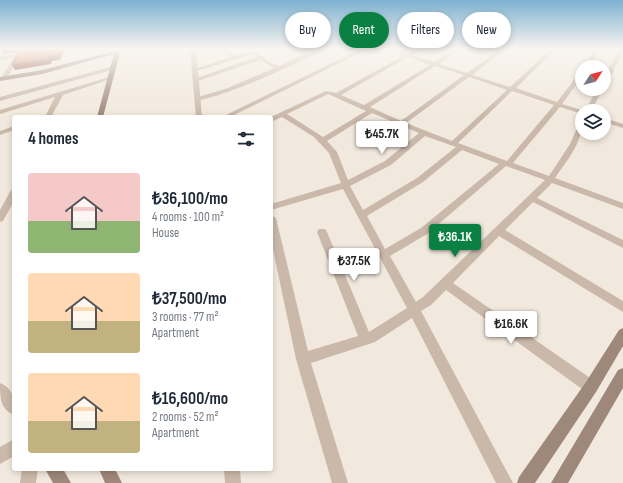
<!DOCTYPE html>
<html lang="en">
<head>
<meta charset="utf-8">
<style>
	:root { --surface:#fff; --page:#f6f6f7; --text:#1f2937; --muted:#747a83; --accent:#0b8043 }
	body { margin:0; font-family:"Sofia Sans Condensed",sans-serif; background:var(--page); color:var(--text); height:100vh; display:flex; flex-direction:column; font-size:15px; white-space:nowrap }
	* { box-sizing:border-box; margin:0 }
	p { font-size:13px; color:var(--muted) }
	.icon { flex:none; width:22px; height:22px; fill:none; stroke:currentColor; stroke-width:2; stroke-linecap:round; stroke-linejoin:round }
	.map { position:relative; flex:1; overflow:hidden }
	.panel { position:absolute; left:12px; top:115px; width:261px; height:356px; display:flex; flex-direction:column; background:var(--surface); border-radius:4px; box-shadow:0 2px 6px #0003 }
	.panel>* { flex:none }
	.banner { position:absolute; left:285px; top:12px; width:278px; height:36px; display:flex; gap:8px }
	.needle { width:26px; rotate:54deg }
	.controls { position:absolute; left:575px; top:60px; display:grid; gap:8px }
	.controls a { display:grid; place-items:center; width:36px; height:36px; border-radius:50%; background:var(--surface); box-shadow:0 2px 6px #0003; font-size:20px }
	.price { position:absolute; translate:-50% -34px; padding:0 9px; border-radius:4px; background:#fff; color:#222; font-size:13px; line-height:26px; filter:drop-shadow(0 1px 2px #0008) }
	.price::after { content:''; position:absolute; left:50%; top:24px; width:12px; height:9px; margin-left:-6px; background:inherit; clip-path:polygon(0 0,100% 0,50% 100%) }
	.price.selected { background:var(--accent); color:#fff }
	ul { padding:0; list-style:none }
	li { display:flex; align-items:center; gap:12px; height:100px; padding:0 16px }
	li span { display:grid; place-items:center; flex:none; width:112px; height:80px; border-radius:4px; color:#555 }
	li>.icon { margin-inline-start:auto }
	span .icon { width:48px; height:48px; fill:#fffc; stroke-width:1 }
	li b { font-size:17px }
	h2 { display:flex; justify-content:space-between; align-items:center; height:48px; padding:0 16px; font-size:17px }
	.chip { padding:0 14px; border-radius:18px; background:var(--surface); box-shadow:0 2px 6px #0003; font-size:14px; line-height:36px }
	.chip.selected { background:var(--accent); color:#fff }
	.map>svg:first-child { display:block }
</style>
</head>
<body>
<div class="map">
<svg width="623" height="483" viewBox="0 0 623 483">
	<rect width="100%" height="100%" fill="#f2e9de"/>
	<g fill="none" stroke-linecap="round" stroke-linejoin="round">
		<g fill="#cab9aa" fill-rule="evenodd">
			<path d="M20,49H25L6,79H2L1,78L14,58L0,60V56L16,55Z"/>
			<path d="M220,49H225L235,55L256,51L271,63L279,66L316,49H323C308,60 212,102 195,100V98L228,88L274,68L260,60L198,81H194V79L257,57L254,54L193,72V70L230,57Z"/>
			<path d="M361,49H368L230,117H222Z"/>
			<path d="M386,49H392L407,54L416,49H421L412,55L434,62L456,49H461L439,64L467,73L501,49H506L472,75L510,87L551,49H556L516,88L557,102L580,72L582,71V77L562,104L585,111H582V114L560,107L513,163L549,176L570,144L579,124L582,122C582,144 567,160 555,178L623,203V209L552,183L537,198L623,240V248L533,202L505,230L623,301V312L499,236L453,283L596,382L598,387L596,392L591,394L586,392L446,290L431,305L421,311L513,483H496L412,318L375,342L311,363L348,483H332L296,359L271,240V215L276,218L308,351L358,336L317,232L319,229H325L327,232L369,332L407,308L343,189L271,210V204L341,183L329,153L314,137L282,117L271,122V117L326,91L336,93L403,56ZM408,57L430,65L364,105L341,95ZM435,66L464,75L401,121L370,107ZM469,77L507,90L452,141L406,123ZM512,91L554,105L507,161L458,143ZM328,94L366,111L323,137L287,114ZM372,113L419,133L385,161L348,180L337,152L327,141ZM425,136L456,147L417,178L363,210L350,186L391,165ZM462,150L499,164L421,228L385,249L367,216L423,182ZM506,166L545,180L423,297L416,302L390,256L427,234Z"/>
			<path d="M595,49H600L589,67H583Z"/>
			<path d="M619,49H623V52L607,83L604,85V78Z"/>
			<path d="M114,66L116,67V69L0,101V97Z"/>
			<path d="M109,77L114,78L63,95L51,117H45L55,97L0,114V110Z"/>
			<path d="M597,89H603L591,111H585Z"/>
			<path d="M604,118L623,124V128L604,122Z"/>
			<path d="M14,126V130L0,135V131Z"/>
			<path d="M14,189V201L3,221L0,222V210L11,190Z"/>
			<path d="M14,439V456L0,464V447Z"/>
			<path d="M22,469H38L36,483H20Z"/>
		</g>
		<g fill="#cab9aa" fill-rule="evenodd">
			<path d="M190,49H196L202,117H196Z"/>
			<path d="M0,383C15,389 14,401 14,415C0,409 0,397 0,383Z"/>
			<path d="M224,469H240L241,483H225Z"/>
		</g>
		<g fill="#9e887b" fill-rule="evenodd">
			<path d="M116,49H121L103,117H97L114,54L42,74L0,81V77L42,70L115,51Z"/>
			<path d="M623,328V346L596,392L535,483H517L519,477L586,382L619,330Z"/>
			<path d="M623,368V388L568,483H551L618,370Z"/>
			<path d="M45,469H63L71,483H53Z"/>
			<path d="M99,469H115L122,483H105Z"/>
		</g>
	</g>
	<path fill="#a95940" d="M0,49H19L15,53L3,54Z"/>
	<g fill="#894934">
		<path d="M13,49H19L15,53Z"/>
		<path d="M60,49H65L60,60L52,61L51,64L15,70L12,65L49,56Z"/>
	</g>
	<path fill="#c4684a" stroke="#894934" d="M20,49H60L58,55L49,56L48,59L12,65Z"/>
	<linearGradient id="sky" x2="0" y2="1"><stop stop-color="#7db1d1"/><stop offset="0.42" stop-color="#f9f5f0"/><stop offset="1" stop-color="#f9f5f0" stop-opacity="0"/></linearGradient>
	<rect width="623" height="116" fill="url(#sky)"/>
</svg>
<div class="controls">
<a><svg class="needle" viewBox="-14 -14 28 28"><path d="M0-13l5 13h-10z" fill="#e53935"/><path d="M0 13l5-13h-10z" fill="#747a83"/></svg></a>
<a><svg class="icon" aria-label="layers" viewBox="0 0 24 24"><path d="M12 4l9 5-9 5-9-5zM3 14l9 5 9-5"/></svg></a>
</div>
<b class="price" style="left:382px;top:155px">₺45.7K</b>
<b class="price selected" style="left:455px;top:258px">₺36.1K</b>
<b class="price" style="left:354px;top:282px">₺37.5K</b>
<b class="price" style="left:511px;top:345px">₺16.6K</b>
<div class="banner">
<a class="chip">Buy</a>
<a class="chip selected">Rent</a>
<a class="chip">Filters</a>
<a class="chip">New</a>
</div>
<section class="panel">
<h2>4 homes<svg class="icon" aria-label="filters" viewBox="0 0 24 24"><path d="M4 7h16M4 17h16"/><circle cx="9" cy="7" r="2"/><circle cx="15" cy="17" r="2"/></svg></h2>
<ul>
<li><span style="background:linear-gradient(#f6c9c9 60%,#8fb573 0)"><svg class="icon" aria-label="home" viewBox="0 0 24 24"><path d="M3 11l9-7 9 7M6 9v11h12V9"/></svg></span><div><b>₺36,100/mo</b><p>4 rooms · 100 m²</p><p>House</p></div></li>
<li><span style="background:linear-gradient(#ffd9b3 60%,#c2b280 0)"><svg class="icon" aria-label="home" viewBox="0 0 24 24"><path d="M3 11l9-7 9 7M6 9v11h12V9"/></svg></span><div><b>₺37,500/mo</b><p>3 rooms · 77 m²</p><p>Apartment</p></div></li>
<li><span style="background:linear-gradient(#ffd9b3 60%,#c2b280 0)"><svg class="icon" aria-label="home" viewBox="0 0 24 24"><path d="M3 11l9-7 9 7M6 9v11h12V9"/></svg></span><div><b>₺16,600/mo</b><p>2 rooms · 52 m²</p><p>Apartment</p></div></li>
</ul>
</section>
</div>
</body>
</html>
